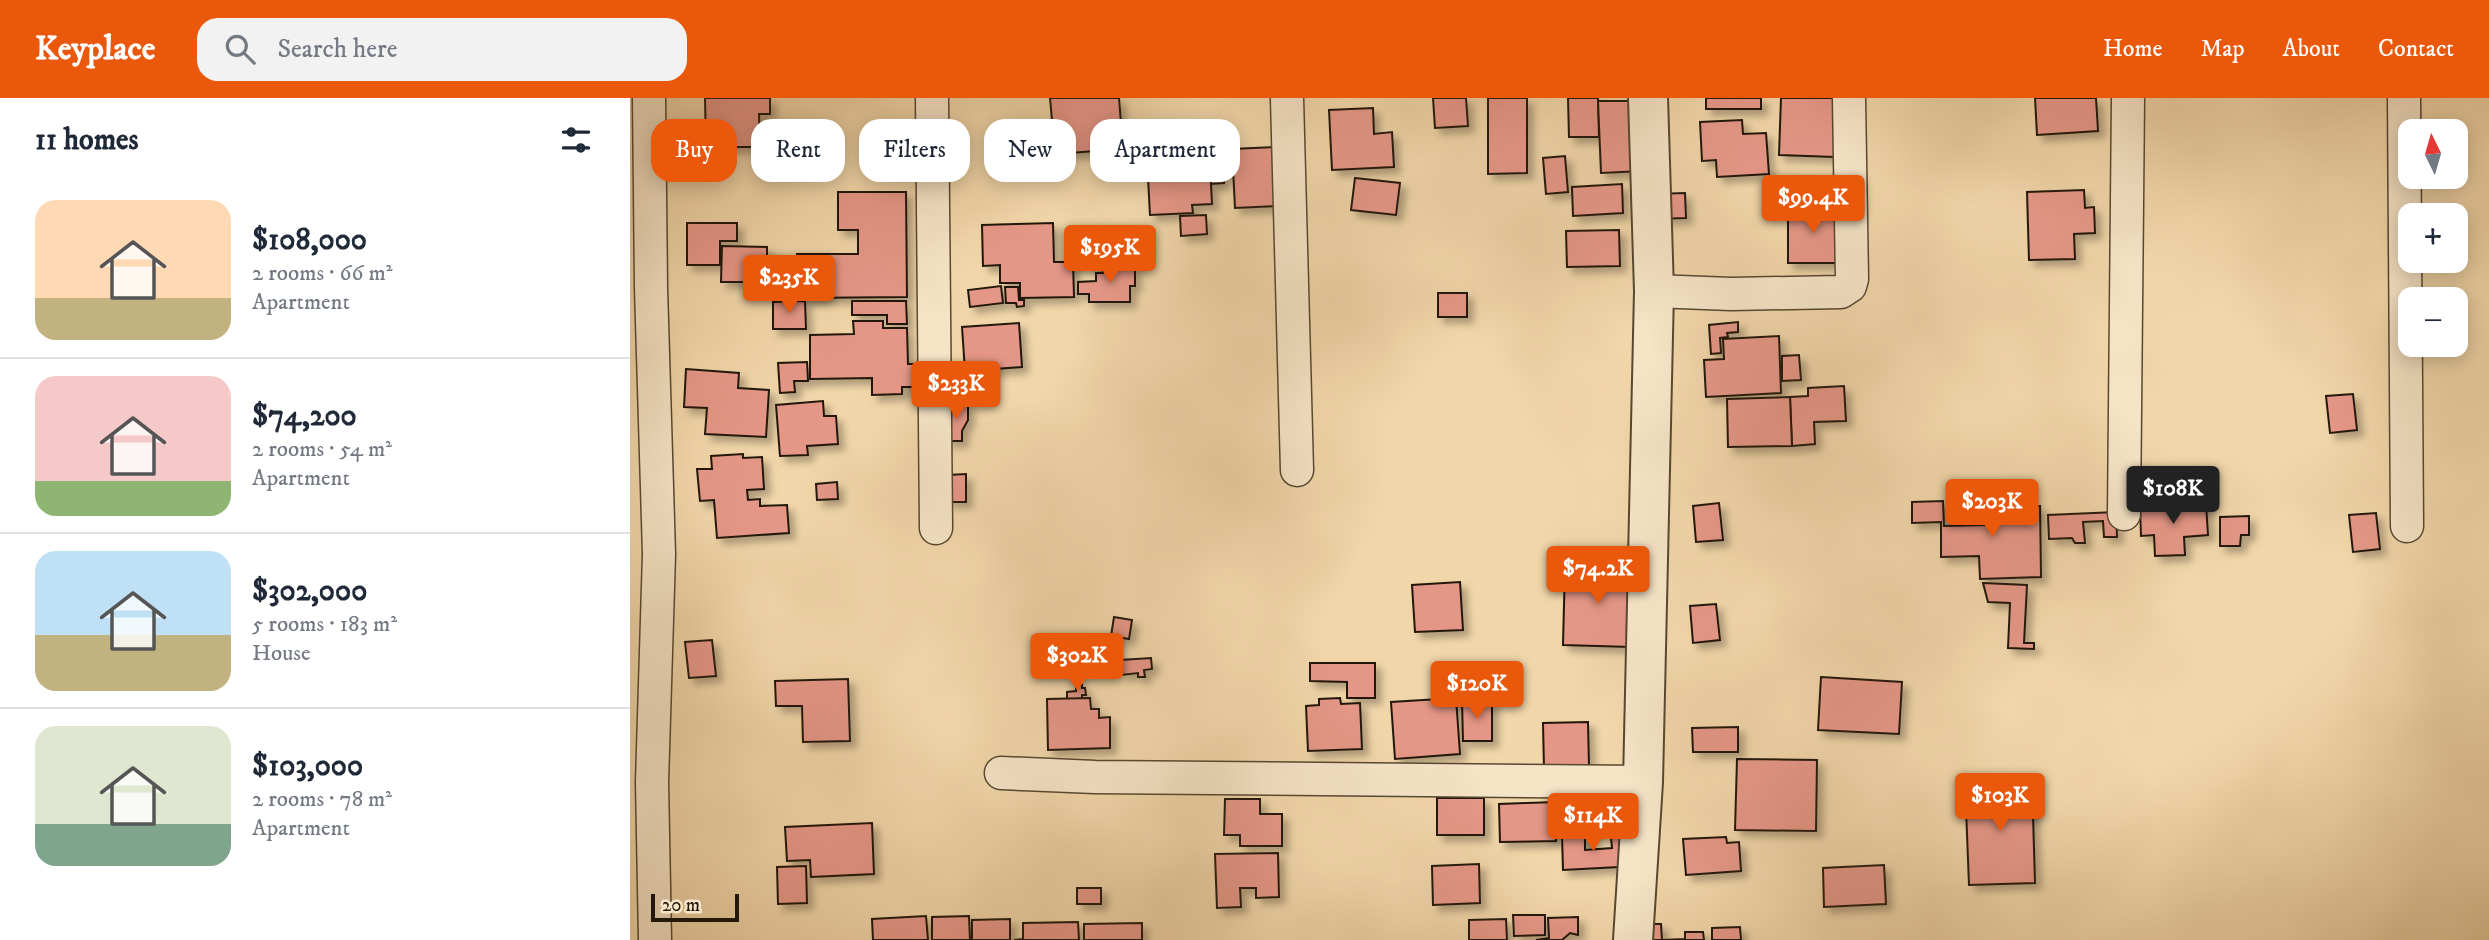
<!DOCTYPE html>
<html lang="en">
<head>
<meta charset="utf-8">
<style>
	:root { --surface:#fff; --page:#f2f2f3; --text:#1f2937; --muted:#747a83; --line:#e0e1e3; --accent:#ea580c }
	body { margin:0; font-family:"IM FELL DW Pica",serif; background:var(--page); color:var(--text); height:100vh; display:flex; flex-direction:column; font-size:26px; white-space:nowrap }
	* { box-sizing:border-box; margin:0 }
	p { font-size:23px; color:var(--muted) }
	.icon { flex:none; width:38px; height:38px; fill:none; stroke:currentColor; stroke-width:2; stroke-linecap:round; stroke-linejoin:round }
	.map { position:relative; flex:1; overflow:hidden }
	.details { display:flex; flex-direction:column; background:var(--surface); width:630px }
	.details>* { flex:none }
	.guide { position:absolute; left:21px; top:21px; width:665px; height:63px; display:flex; gap:14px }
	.needle { width:46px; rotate:355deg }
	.tools { position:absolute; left:1768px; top:21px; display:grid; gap:14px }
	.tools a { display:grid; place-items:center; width:70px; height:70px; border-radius:14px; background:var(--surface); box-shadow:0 4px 18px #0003; font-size:35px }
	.scale { position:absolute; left:21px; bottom:18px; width:88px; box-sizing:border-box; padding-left:7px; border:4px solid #24180a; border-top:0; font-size:19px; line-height:24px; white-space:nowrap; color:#24180a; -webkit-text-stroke:5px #f6e4c7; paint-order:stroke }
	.price { position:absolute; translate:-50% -60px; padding:0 16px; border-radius:7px; background:var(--accent); color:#fff; font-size:23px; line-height:46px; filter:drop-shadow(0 2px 4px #0008) }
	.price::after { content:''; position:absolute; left:50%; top:42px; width:21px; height:16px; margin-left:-10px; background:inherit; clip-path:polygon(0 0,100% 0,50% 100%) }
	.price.active { background:#222; color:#fff }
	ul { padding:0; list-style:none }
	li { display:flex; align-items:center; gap:21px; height:175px; padding:0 35px }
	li+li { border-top:2px solid var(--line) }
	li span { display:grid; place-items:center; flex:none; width:196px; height:140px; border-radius:21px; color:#555 }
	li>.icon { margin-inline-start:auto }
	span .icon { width:84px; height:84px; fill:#fffc; stroke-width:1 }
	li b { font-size:30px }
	h2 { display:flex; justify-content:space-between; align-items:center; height:84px; padding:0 35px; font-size:30px }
	.chip { padding:0 24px; border-radius:21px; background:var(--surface); box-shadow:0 4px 18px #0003; font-size:24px; line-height:63px }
	.chip.active { background:var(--accent); color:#fff }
	header { display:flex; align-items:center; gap:42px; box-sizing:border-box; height:98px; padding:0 35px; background:var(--accent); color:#fff }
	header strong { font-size:33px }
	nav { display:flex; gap:38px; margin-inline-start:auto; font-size:24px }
	.search { width:490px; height:63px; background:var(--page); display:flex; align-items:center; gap:18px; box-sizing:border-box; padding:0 24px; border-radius:21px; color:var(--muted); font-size:26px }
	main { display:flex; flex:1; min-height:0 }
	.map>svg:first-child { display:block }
</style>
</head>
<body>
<header>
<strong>Keyplace</strong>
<div class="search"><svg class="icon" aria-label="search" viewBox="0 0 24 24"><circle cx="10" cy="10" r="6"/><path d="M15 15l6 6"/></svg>Search here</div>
<nav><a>Home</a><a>Map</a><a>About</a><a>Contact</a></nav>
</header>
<main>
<section class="details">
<h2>11 homes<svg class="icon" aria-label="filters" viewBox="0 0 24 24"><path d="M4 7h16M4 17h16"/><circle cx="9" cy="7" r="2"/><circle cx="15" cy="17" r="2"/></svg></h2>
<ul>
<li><span style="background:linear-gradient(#ffd9b3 70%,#c2b280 0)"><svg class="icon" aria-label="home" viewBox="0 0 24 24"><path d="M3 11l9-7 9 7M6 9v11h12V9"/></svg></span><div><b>$108,000</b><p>2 rooms · 66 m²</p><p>Apartment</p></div></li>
<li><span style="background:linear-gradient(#f6c9c9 75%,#8fb573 0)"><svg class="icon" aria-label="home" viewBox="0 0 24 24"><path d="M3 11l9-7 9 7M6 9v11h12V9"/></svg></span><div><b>$74,200</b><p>2 rooms · 54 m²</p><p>Apartment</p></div></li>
<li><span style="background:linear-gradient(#bfe0f5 60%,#c2b280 0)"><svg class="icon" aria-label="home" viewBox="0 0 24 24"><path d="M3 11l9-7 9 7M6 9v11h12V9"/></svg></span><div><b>$302,000</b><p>5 rooms · 183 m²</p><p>House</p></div></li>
<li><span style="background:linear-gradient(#dfe7d0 70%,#7fa58c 0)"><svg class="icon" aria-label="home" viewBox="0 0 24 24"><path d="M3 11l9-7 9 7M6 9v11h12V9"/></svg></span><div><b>$103,000</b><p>2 rooms · 78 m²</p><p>Apartment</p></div></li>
</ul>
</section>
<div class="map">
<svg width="1859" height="842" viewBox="0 0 1859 842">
	<defs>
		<filter id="shadow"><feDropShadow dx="6" dy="6" stdDeviation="3.5" flood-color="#0004"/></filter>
	</defs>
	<rect width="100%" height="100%" fill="#f1d6a9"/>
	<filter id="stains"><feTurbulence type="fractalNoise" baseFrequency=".00286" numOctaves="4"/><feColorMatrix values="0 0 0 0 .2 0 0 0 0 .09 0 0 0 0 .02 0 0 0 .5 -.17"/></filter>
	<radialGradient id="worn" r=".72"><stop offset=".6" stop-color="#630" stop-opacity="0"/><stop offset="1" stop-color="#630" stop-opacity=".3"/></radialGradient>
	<g fill="#e59787" stroke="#24180a" stroke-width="2" filter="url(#shadow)">
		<path d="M75,0H140V16H129L130,49H76Z"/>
		<path d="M420,0H489L493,51L425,56Z"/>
		<path d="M803,0H836L838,28L805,30Z"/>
		<path d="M858,0H897V75L858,76Z"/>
		<path d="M938,0H968L969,39H939Z"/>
		<rect x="1076" y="0" width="55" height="11"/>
		<path d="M1151,0H1208L1205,59L1149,57Z"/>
		<path d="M1405,0H1466L1468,33L1407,37Z"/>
		<path d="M968,3H1010L1012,73L971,75Z"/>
		<path d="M743,10L744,36L762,34L764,69L702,72L699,12Z"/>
		<path d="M1112,22L1113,36L1136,35L1139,76L1087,79L1086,62L1072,63L1070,24Z"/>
		<path d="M579,46L582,106L562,107L563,115L520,117L517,61L537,60L536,48Z"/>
		<path d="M645,49L647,108L605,110L602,51Z"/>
		<path d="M600,54V74L593,75L594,85L581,86L579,56Z"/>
		<path d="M935,58L938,94L916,96L913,60Z"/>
		<path d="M725,80L770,85L766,117L721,112Z"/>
		<path d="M992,86L993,115L943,118L942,89Z"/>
		<path d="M1454,92L1455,110L1464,109L1465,135L1444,136L1445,161L1399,162L1397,94Z"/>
		<path d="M208,94H276L277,199L167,200V156H228V132H208Z"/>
		<path d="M1055,95L1056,120L1024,121V96Z"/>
		<path d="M1164,107H1207L1208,165H1158V121H1164Z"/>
		<path d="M576,117L577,136L551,138L550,118Z"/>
		<path d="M57,125H107V143H90V167H57Z"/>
		<path d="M423,125L424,164H443L444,199L390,200V185H370V167L353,168L352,127Z"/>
		<path d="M459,128H490V168H459V154H447L446,144H460Z"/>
		<path d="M989,132L990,168L937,169L936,133Z"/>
		<path d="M92,148L137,149V184H91Z"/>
		<path d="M473,169H505V188H500V204H459V196H448V184L466,183V175H473Z"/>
		<path d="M371,188L373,205L340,209L338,192Z"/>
		<path d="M375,189H388L389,202H394V208L387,209L386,205H376Z"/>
		<rect x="808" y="195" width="29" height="24"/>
		<path d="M175,203L176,231H143V204Z"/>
		<path d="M222,203H276L277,226H257V217H222Z"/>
		<path d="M223,223H253V230H277L278,266H296V289H272V296L242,297V280L180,281V237L224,236Z"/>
		<path d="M1108,224V234L1097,235L1098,239L1090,240L1091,255L1081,256L1079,227Z"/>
		<path d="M389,225L392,269L335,273L332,229Z"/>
		<path d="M1149,238L1151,295L1076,299L1074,262L1094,261L1093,241Z"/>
		<path d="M1169,257L1171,282L1152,283V258Z"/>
		<path d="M177,264L178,283H164L165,294L150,295L148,265Z"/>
		<path d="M56,271L109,275L108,290L139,292L136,339L75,336L77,310L54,309Z"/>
		<path d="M1214,288L1216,323L1184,324L1185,346L1162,348L1160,299L1178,298V290Z"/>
		<path d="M1723,296L1727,332L1700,335L1696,298Z"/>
		<path d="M1160,299L1162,348L1098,349L1097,301Z"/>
		<path d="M193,303L194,318H206L208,346L177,348L178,357L150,358L146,307Z"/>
		<path d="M315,306H338V322L332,333V343H316Z"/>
		<path d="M113,356V360L132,359L134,391L117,392L118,402L130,401V408L157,407L159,435L87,440L84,402L70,403L67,371H82L81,358Z"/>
		<path d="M336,376V404H317V377Z"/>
		<path d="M207,384L208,401L187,402L186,386Z"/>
		<path d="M1313,403L1314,428L1355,427L1354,409L1410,408L1411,479L1350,481L1349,458L1311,459V424L1282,425V404Z"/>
		<path d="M1089,405L1093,442L1066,444L1063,408Z"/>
		<path d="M1576,406L1578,437L1554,439L1555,457L1525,458L1524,437L1511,438L1510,409Z"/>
		<path d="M1486,414L1487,439H1474L1473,423L1453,424L1455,445H1445L1442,440L1419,441L1418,417Z"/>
		<path d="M1746,415L1750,451L1723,454L1719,417Z"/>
		<path d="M1619,418V437H1611L1610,448H1590V419Z"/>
		<path d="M935,467L1003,468L1001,549L933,547Z"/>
		<path d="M830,484L833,532L785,534L782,487Z"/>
		<path d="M1353,485L1397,487L1394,545H1404V551L1378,550L1380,505L1358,504Z"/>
		<path d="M1086,506L1090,542L1063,545L1060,508Z"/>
		<path d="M484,519L502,522L499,541L481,538Z"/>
		<path d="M82,542L86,578L59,580L55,544Z"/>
		<path d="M521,560L522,571L514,572L515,579H508V575L491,577L490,562Z"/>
		<path d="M680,565H745V600H717V584L680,583Z"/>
		<path d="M1191,579L1272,584L1269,636L1188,632Z"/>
		<path d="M218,581L220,643L173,644L172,608H146L145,583Z"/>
		<path d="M452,587V590H455L456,597H452V601H437V594L446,593V588Z"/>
		<path d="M460,600L461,611H469V620L480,619V650L418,652L417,601Z"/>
		<path d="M710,600L711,606L730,605L732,651L678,653L676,608L689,607V601Z"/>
		<path d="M826,600L830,656L765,661L761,604Z"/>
		<path d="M832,603H862V643H833Z"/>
		<path d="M958,624L959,669L914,671L913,625Z"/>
		<path d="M1108,629V654H1063L1062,630Z"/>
		<path d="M1107,661L1187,662L1186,733L1105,732Z"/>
		<path d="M1402,683L1405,785L1339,787L1335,685Z"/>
		<rect x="807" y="700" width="47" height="37"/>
		<path d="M595,701H630V716H652V748H610V737H594Z"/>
		<path d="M925,704L926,743L870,744L869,706Z"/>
		<path d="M242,725L244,776L181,779L180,762L157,763L155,729Z"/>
		<path d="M955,736V752L982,750L981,740L999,739L1000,763L988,764L989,769L933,772L932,737Z"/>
		<path d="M1096,739L1097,745L1109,744L1111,773L1056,777L1053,741Z"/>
		<path d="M648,755L649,799L626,800V790H610L611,809L587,810L585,756Z"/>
		<path d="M849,766L850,805L803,807L802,768Z"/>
		<path d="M1254,767L1256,806L1194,809L1193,770Z"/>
		<path d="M176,768L177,805L148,806L147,769Z"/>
		<rect x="447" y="790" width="24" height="16"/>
		<path d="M883,817H915V837L884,838Z"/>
		<path d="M296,818L298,842H243L242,821Z"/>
		<path d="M339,818L340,842H302V819Z"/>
		<path d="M948,819V837L940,835L932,842H906L919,840L918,820Z"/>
		<path d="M380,821V842H342V822Z"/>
		<path d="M876,821L877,842H839V822Z"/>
		<path d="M448,824L449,842H384L393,841V825Z"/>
		<path d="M512,825V842H454V826Z"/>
		<path d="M1010,826H1031L1032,842L1055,841V834H1073L1074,842H1011Z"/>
		<path d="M1110,829L1111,842H1082V830Z"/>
	</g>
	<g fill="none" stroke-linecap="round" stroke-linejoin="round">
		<g stroke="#574832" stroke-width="35">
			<g id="minor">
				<path d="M19,0L21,190L29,456L22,684L25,842"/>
				<path d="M302,0L306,430"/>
				<path d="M657,0L667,372"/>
				<path d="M1774,0L1777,428"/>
				<path d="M1024,193L1101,196L1211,194L1220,188L1222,181L1219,0"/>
				<path d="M1494,416L1498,0"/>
				<path d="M371,675L465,679L1013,684"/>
			</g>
		</g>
		<g stroke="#574832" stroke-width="42">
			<path id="tertiary" d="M1003,842L1013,684L1024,193L1018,0"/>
		</g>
		<use href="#minor" stroke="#f6e4c7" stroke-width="32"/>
		<use href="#tertiary" stroke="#f6e4c7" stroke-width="38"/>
	</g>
	<rect width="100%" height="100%" filter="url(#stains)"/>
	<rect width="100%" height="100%" fill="url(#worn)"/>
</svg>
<div class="tools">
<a><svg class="needle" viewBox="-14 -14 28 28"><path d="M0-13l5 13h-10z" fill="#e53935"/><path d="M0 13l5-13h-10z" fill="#747a83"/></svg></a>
<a>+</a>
<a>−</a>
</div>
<div class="scale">20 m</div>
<b class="price" style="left:1183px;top:137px">$99.4K</b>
<b class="price" style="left:480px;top:187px">$195K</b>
<b class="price" style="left:159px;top:217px">$235K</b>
<b class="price" style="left:326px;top:323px">$233K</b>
<b class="price active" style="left:1543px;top:428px">$108K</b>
<b class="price" style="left:1362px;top:441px">$203K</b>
<b class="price" style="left:968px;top:508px">$74.2K</b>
<b class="price" style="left:447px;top:595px">$302K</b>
<b class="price" style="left:847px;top:623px">$120K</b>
<b class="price" style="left:1370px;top:735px">$103K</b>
<b class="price" style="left:963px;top:755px">$114K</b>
<div class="guide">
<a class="chip active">Buy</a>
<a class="chip">Rent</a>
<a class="chip">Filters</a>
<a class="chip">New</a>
<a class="chip">Apartment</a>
</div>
</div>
</main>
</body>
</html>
